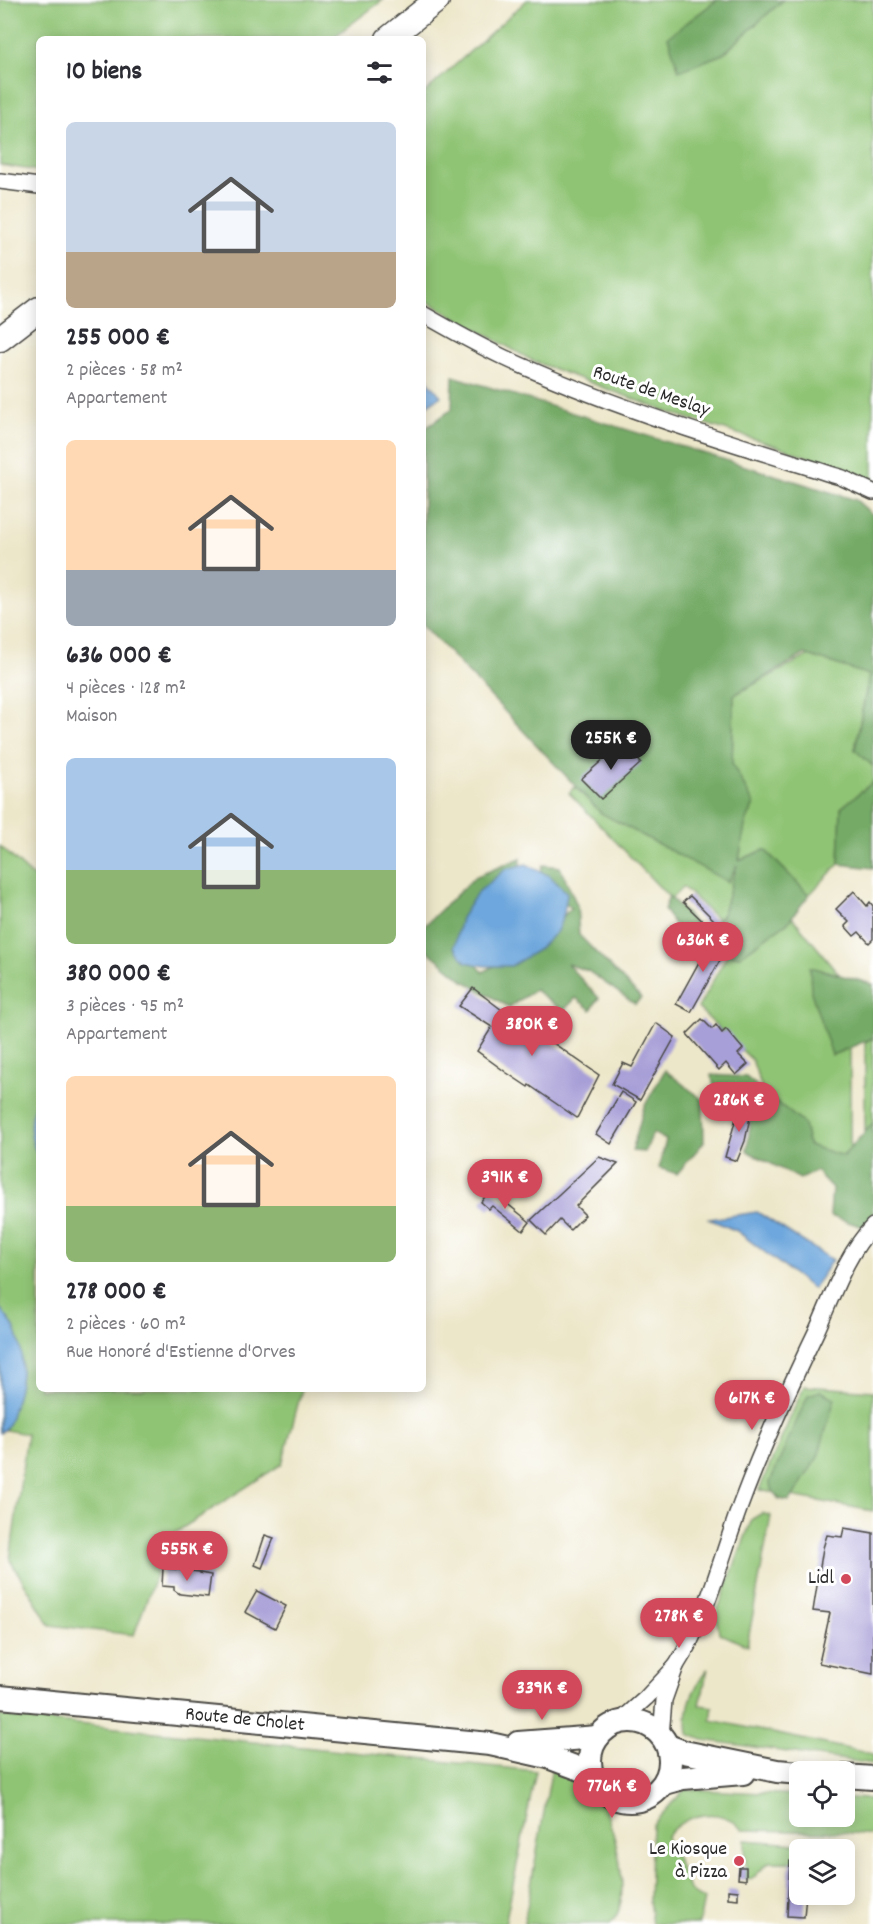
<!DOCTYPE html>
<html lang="fr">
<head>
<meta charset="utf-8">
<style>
	:root { --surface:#fff; --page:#f2f2f3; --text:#2b2b33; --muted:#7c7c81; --accent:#d1495b }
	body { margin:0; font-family:Dekko,sans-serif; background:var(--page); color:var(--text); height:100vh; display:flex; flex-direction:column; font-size:22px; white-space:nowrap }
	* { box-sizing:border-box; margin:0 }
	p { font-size:20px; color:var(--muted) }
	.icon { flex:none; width:33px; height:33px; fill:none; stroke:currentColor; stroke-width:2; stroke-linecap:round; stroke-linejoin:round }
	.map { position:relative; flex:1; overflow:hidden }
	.drawer { position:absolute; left:36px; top:36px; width:390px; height:1356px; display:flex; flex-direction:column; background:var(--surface); border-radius:9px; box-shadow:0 3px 15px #0003 }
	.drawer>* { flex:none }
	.controls { position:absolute; left:789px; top:1761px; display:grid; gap:12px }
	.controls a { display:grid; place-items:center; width:66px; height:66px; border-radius:9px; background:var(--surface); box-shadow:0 3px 15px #0003; font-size:30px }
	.price { position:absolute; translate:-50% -51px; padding:0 14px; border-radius:21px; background:var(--accent); color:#fff; font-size:20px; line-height:39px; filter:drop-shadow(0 2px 3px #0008) }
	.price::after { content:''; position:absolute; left:50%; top:36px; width:18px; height:14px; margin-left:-9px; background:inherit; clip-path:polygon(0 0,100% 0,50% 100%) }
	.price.current { background:#222; color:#fff }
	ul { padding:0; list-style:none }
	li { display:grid; align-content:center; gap:12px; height:318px; padding:0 30px }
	li span { display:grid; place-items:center; height:186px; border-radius:9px; color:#555 }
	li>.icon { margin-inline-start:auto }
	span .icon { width:108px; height:108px; fill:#fffc; stroke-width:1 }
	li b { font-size:26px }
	h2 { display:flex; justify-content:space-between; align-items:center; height:72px; padding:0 30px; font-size:26px }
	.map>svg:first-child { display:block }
</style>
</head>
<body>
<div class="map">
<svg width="873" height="1924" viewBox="0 0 873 1924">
	<rect width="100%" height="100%" fill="#fff"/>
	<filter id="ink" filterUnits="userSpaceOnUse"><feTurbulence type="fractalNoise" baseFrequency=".0167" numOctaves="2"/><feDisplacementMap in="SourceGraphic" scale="12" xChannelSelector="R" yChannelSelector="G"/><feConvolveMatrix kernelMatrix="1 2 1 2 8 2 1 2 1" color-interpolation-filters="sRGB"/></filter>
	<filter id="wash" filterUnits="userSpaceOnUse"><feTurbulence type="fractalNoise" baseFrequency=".008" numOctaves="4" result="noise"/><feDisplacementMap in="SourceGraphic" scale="24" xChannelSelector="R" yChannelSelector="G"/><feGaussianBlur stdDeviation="1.35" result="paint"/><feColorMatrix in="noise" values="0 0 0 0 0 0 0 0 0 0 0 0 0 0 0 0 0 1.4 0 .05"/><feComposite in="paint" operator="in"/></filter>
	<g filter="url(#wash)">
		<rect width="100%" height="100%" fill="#ede7ca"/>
		<g fill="#90c475" stroke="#5e7850" stroke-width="1.5">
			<path d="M0,0H383L331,39H39V171L0,165Z"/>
			<path d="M527,0H717L668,37L723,54L783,0H873V481L786,449L668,412L533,361L423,299V94Z"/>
			<path d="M809,655L869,675L855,749L873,766V782L841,808L839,864L809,895L765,850L739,860L722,916L717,919L683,887L671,899L569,793L575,787L601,813L739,860L745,825L754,804L732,764L734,695Z"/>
			<path d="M0,846L39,882V1389H302L282,1464L170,1536L134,1635L50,1625L10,1560L27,1434L0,1429Z"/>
			<path d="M792,917L839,974L810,967L832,1055L850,1048V1149L843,1156L808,1145L804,1124L763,1091L752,1060L698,1008L727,955L740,956L788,922Z"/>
			<path d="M873,1038V1123L865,1132V1042Z"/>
			<path d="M804,1386L873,1391V1511L759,1490Z"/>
			<path d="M762,1513L771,1516L747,1646L719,1633L716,1614L752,1519Z"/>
			<path d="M708,1668L700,1705L713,1707L711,1720L873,1754V1764L703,1740L688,1734C684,1707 693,1689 708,1668Z"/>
			<path d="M0,1716L536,1771L505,1924H0Z"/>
			<path d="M552,1767C570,1775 587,1785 601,1801C605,1805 606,1812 608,1818C617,1842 633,1904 610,1924H524Z"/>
			<path d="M685,1789L799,1795L800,1816H844L845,1798L873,1799V1835L842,1832L742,1830C723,1805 684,1813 667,1836C669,1847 674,1852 678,1862C686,1878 684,1892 704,1899L699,1924H652L649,1899L652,1825Z"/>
			<path d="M745,1840L822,1846L824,1849L800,1850L799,1862H769L752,1879L746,1880Z"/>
		</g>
		<g fill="#74aa66" stroke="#506a48" stroke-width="1.5">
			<path d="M717,0H783L723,54L679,71L668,37Z"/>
			<path d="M453,376L856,500L873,515V766L855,750L869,675L805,654L734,695L732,764L754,804L745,825L739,860L765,850L809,895L788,922L740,956L694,952L664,910L669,896L703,931L722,916L737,865L728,882L601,813L423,625V430L452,409Z"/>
			<path d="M873,782V868L839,864L841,808Z"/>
			<path d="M521,858L520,877L458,943L483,972L538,943L571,908L559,898L536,887L543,865L560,867L577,905L579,935L641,998L635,1004L588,971L567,964L599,998L591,1010L576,998L563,1011L535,990L509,1007L464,981L423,947V927L475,877Z"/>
			<path d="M810,967L873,984V1038L832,1055L811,992Z"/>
			<path d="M665,1070L703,1100L704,1142L677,1174L659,1168L666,1140L653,1133L645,1152L632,1151L644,1107Z"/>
			<path d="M711,1075L746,1077L804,1124L808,1145L843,1156L873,1123V1220L866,1228L830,1216L832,1188L816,1171L800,1179L747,1151L752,1108L717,1094Z"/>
			<path d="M820,1391L835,1398L818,1457L790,1501L779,1499L771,1489L770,1482L808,1395Z"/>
		</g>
		<g fill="#6ea7dd" stroke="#4c6984" stroke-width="1.5">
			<path d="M423,375L441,396L423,408Z"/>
			<path d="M526,864L550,876L567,893L564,913L557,931L538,950L511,966H485L466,962L454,947L461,918L477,893L506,869Z"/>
			<path d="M39,1096V1159C28,1136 27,1118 39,1096Z"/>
			<path d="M757,1212L832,1260L813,1289L737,1231L709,1219Z"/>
			<path d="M0,1308C4,1314 11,1321 14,1327C27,1353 22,1383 13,1410C10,1419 9,1428 0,1433Z"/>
		</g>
		<g id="blocks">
			<g fill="#a79fd7">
				<path d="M623,742L641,763L601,799L581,779Z"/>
				<path d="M854,891L867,906L870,902L873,906V939L869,943L859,932L854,936L845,926L849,922L836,909Z"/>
				<path d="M690,896L721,927L715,933L683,902Z"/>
				<path d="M715,933L728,946L691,1012L676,1004Z"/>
				<path d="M473,988L527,1029L553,1043L599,1075L577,1118L529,1085L528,1087L507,1073L477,1051L492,1027L459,1006Z"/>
				<path d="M702,1019L712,1029L716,1025L722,1033L726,1029L743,1049L738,1054L748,1064L736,1075L726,1063L719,1070L687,1034Z"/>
				<path d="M656,1023L675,1037L640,1100L612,1084L623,1063L632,1067Z"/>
				<path d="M621,1092L636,1102L611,1144L596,1134Z"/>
				<path d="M740,1104L752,1108L745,1141L737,1161L725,1157Z"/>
				<path d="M599,1157L618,1164L576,1206L585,1215L570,1230L560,1220L546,1235L531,1220Z"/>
				<path d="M490,1190L530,1222L523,1231L492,1206L489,1209L481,1202Z"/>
				<path d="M844,1528L873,1533V1674L819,1663L830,1613L813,1611L823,1548L827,1535L842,1537Z"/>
				<path d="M265,1535L274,1538L262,1568L255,1565Z"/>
				<path d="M163,1568L200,1572V1573L211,1575L208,1597L180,1594L174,1590V1587L162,1586Z"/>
				<path d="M257,1591L286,1606L275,1628L245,1612Z"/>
				<path d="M790,1861L800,1862V1894H806L804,1917L787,1916Z"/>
				<path d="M739,1867H746V1880L738,1879Z"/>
				<path d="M728,1890L738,1891V1899L728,1898Z"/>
			</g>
		</g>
	</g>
	<g filter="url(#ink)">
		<use href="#blocks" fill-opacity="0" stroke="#484743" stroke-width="1.5"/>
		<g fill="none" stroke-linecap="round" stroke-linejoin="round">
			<g stroke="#484743" stroke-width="18">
				<g id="minor">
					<path d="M0,181L39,186"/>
					<path d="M423,314C449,329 476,344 503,357C612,408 729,442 843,478L873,492"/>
					<path d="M676,1666C708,1616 721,1556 742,1501C764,1442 790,1386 817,1330C833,1295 846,1254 873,1226"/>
					<path d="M618,1723L646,1698L676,1666L664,1700L661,1736"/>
				</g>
			</g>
			<g stroke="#484743" stroke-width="26">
				<g id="secondary">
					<path id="s1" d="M0,1697L490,1744L548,1757L591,1773"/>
					<circle cx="630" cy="1761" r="40"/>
					<path d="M518,1743L598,1737"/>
					<path d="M668,1746L684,1752L777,1771L800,1773"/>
					<path d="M844,1776L873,1778"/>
					<path d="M665,1783L683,1778L743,1773"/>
				</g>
			</g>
			<g stroke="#484743" stroke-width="27">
				<g id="primary">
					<path d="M388,39L437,0"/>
					<path d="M0,339L39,309"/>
				</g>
			</g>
			<use href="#minor" stroke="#fff" stroke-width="15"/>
			<use href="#secondary" stroke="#fff" stroke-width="22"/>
			<use href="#primary" stroke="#fff" stroke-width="24"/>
		</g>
	</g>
	<g fill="#d1495b" stroke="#fff" stroke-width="2">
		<circle cx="846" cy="1579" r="6"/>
		<circle cx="739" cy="1861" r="6"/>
	</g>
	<g text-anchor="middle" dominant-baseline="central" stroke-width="6" stroke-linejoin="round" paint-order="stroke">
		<g font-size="20" fill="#2b2b2b" stroke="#fff">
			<text transform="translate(651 392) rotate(19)">Route de Meslay</text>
			<text stroke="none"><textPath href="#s1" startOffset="246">Route de Cholet</textPath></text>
		</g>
		<g font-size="20" fill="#2b2b2b" stroke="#fff" text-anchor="end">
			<text x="834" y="1579">Lidl</text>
			<text x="727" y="1850">Le Kiosque<tspan x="727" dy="23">à Pizza</tspan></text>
		</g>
	</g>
</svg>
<div class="controls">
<a><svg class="icon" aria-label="locate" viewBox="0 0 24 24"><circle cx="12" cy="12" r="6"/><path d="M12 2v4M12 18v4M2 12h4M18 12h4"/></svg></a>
<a><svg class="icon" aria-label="layers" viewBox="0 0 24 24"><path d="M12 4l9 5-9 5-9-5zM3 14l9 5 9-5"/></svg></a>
</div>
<b class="price current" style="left:611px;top:771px">255K €</b>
<b class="price" style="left:703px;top:973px">636K €</b>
<b class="price" style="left:532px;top:1057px">380K €</b>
<b class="price" style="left:739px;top:1133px">286K €</b>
<b class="price" style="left:505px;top:1210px">391K €</b>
<b class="price" style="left:752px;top:1431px">617K €</b>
<b class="price" style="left:187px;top:1582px">555K €</b>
<b class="price" style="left:679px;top:1649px">278K €</b>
<b class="price" style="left:542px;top:1721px">339K €</b>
<b class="price" style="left:612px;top:1819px">776K €</b>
<section class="drawer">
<h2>10 biens<svg class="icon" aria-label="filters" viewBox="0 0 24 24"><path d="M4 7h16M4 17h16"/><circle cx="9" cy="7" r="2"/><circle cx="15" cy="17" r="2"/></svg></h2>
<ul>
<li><span style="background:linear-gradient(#c9d6e8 70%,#b9a48a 0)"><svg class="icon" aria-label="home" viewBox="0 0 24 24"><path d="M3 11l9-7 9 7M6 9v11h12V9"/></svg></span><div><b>255 000 €</b><p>2 pièces · 58 m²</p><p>Appartement</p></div></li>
<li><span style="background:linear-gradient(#ffd9b3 70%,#9aa5b1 0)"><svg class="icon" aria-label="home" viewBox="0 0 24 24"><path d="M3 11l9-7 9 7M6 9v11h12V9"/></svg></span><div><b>636 000 €</b><p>4 pièces · 128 m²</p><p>Maison</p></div></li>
<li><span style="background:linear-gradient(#a9c7e8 60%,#8fb573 0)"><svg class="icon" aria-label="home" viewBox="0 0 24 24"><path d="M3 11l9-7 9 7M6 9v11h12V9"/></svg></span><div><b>380 000 €</b><p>3 pièces · 95 m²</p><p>Appartement</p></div></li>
<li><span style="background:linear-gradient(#ffd9b3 70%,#8fb573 0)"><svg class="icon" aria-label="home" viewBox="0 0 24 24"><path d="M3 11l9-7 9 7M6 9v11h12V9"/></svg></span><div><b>278 000 €</b><p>2 pièces · 60 m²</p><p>Rue Honoré d'Estienne d'Orves</p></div></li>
</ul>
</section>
</div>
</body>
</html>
